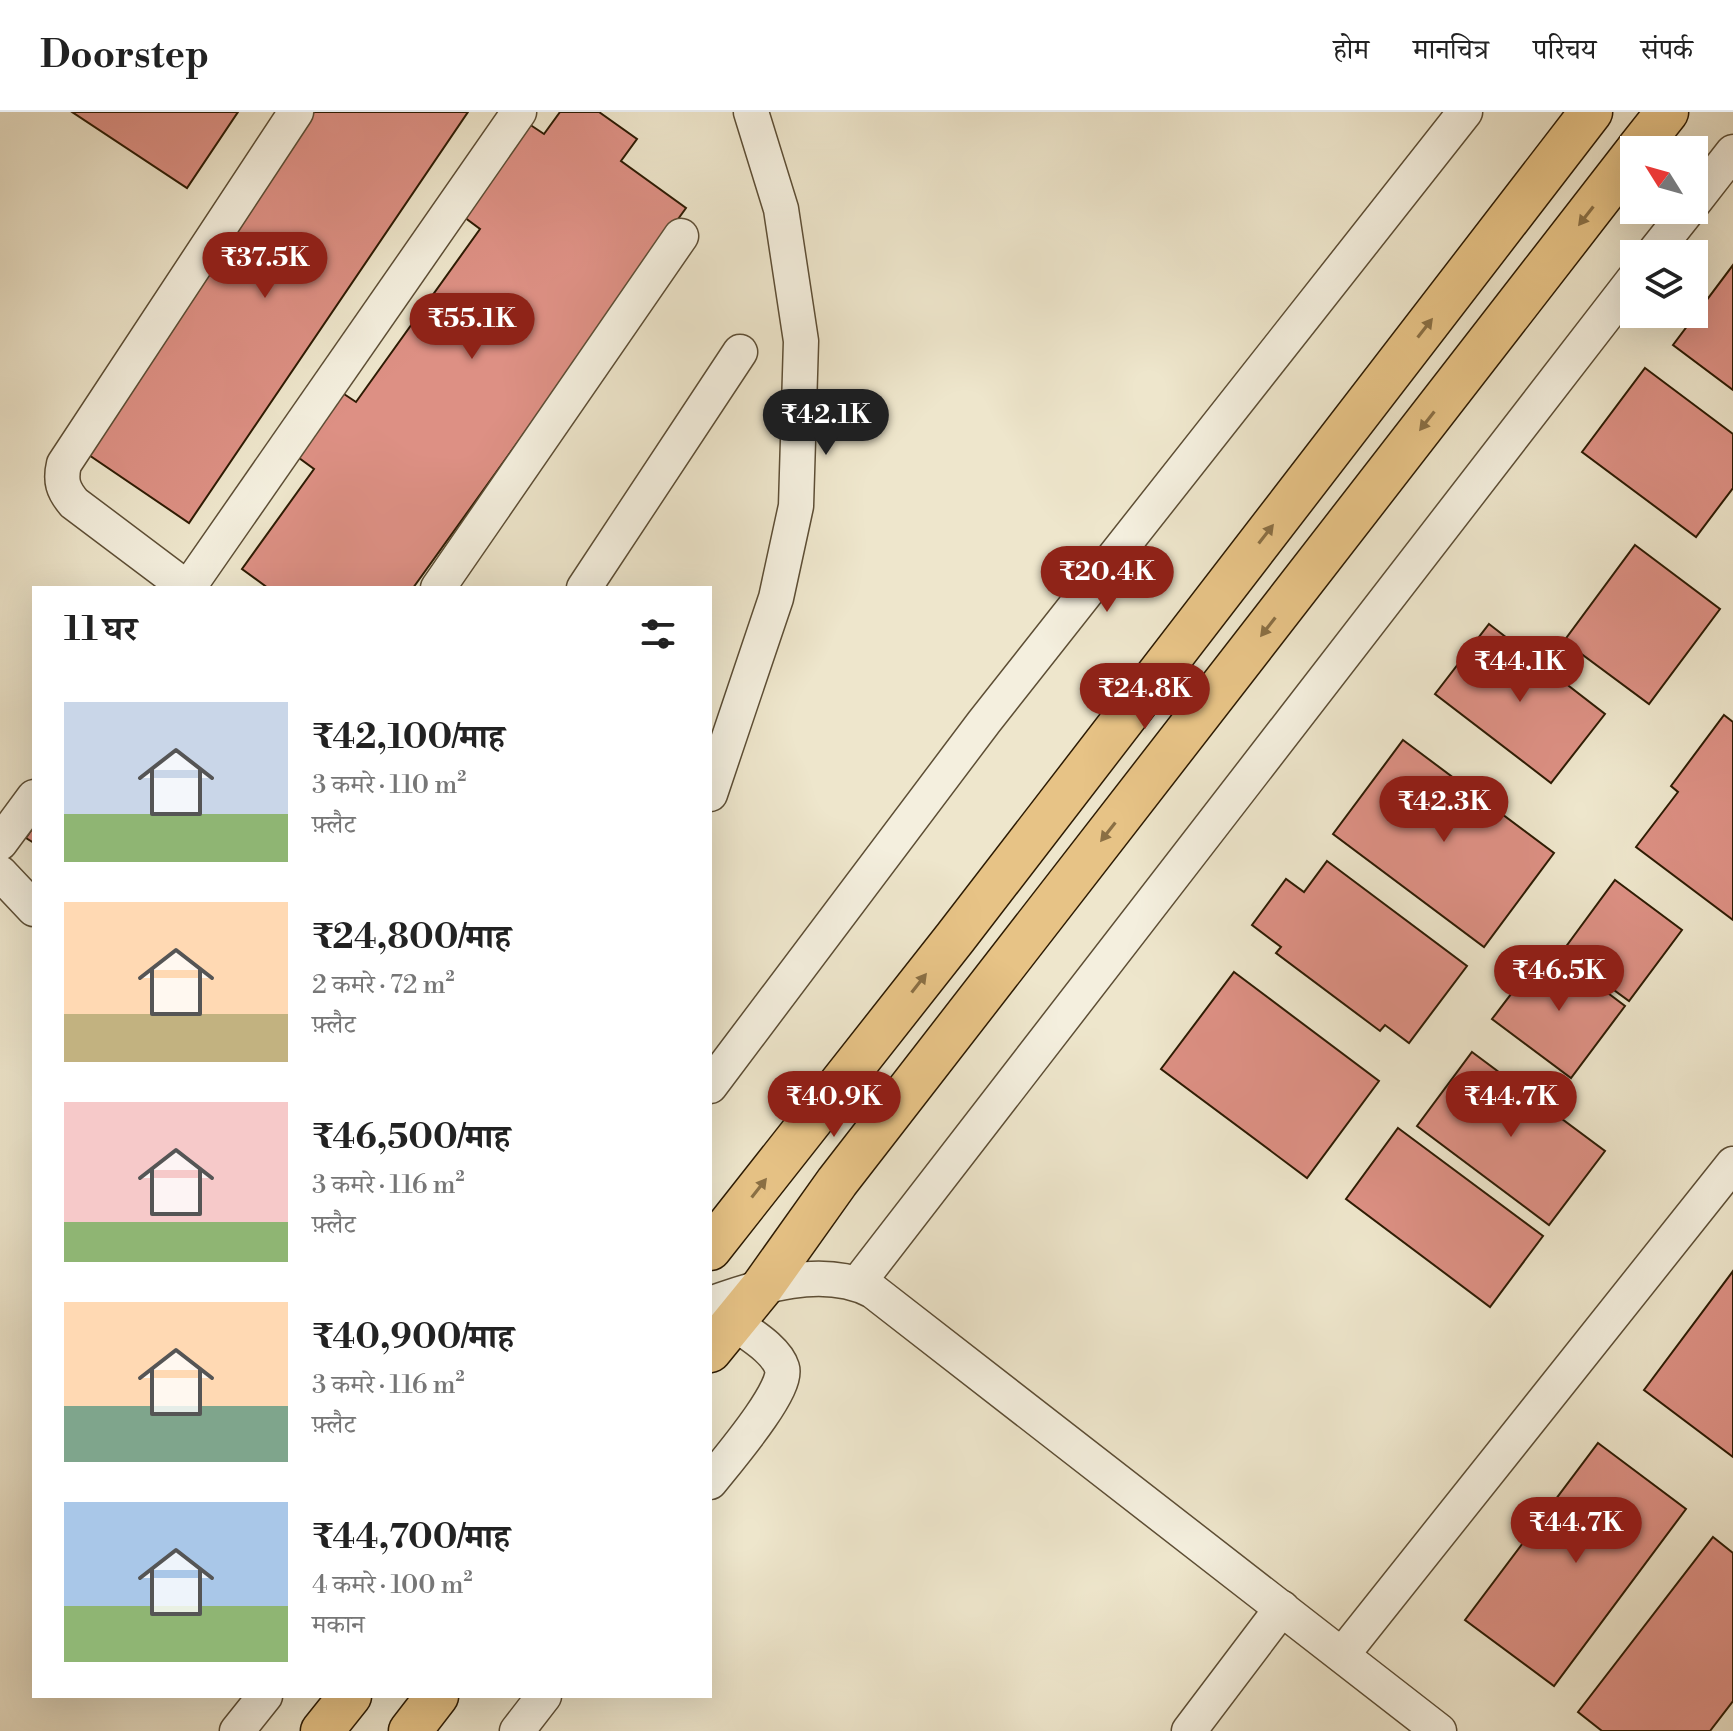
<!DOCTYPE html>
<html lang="hi">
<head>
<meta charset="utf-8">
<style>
	:root { --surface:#fff; --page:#f6f6f6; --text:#222; --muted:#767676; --line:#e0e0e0; --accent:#8f2418 }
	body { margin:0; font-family:"Libre Bodoni","Noto Serif Devanagari",serif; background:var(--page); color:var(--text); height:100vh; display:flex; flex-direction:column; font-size:30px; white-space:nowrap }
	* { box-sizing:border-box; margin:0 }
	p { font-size:26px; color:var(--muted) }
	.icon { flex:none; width:44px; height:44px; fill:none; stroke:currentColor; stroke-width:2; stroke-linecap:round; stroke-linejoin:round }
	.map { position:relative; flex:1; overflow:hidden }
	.details { position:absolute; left:32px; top:474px; width:680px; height:1112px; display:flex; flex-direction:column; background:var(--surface); border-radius:0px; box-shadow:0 8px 32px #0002 }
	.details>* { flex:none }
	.needle { width:52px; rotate:307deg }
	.controls { position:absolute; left:1620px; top:24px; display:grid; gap:16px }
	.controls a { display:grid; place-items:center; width:88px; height:88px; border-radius:0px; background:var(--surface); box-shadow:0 8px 32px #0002; font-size:40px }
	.price { position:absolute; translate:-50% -68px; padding:0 18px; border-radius:28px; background:var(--accent); color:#fff; font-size:26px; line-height:52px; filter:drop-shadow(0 2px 4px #0008) }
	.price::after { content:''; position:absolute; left:50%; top:48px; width:24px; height:18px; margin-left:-12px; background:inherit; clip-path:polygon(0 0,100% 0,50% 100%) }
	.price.current { background:#222; color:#fff }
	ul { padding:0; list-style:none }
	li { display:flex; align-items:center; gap:24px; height:200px; padding:0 32px }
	li span { display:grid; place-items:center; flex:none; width:224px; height:160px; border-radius:0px; color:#555 }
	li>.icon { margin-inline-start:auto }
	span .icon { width:96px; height:96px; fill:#fffc; stroke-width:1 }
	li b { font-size:34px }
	h2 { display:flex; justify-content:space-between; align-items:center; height:96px; padding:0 32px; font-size:34px }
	header { display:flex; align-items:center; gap:48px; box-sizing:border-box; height:112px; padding:0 40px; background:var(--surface); border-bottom:2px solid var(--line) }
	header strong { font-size:38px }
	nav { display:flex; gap:44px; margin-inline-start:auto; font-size:28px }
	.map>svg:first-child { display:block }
</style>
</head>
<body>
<header>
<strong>Doorstep</strong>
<nav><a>होम</a><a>मानचित्र</a><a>परिचय</a><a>संपर्क</a></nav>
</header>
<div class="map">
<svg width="1733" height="1619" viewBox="0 0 1733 1619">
	<rect width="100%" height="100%" fill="#eee6cc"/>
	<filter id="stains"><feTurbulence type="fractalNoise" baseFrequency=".0025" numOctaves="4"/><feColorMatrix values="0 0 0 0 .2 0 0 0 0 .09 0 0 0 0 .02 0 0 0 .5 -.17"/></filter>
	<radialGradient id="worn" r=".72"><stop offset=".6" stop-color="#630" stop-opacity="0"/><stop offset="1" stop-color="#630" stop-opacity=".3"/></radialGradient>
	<g fill="#dd9084" stroke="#2d1b03" stroke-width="2">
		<path d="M72,0H238L187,76Z"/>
		<path d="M314,0H468L189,411L83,339Z"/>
		<path d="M560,0H599L637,27L621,49L686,96L413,476H268L242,457L314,357L295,343L341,280L356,290L480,117L460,102L526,10L544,22Z"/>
		<path d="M1733,153V278L1673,233Z"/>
		<path d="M1645,256L1733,322V376L1696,425L1582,340Z"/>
		<path d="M1635,433L1720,497L1649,592L1564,529Z"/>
		<path d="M1489,512L1605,602L1551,671L1435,582Z"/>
		<path d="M1724,603L1733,610V808L1636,735L1678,680L1671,674Z"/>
		<path d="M1403,628L1554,741L1484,835L1333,722Z"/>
		<path d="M34,714V731L26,726Z"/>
		<path d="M1327,749L1467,854L1409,931L1385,913L1380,919L1276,841L1281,835L1252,813L1286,767L1304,780Z"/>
		<path d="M1615,768L1682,818L1629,889L1562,840Z"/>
		<path d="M1547,835L1625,894L1571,966L1492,907Z"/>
		<path d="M1234,860L1379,969L1307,1066L1161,957Z"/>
		<path d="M1472,940L1605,1039L1549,1113L1417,1014Z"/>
		<path d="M1398,1016L1543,1124L1490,1195L1346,1087Z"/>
		<path d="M1733,1159V1345L1644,1278Z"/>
		<path d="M1598,1331L1686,1397L1554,1574L1465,1508Z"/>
		<path d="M1713,1425L1733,1441V1589L1710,1619H1602L1578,1600Z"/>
	</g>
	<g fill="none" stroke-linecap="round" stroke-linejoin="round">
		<g stroke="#5d4e35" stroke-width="37">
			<g id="minor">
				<path d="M1694,90L1733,40"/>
				<path d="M1653,142L1688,98"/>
				<path d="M187,476L74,391C63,378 60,369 64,352L296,0"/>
				<path d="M188,476L519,0"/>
				<path d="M438,476L681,124"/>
				<path d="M584,476L740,240"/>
				<path d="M710,682L776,486L796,394L801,229L781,97L751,0"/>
				<path d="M0,731L34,685"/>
				<path d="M0,761L34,797"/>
				<path d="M710,974L984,610L1465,0"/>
				<path d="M858,1171L1634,167"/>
				<path d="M710,1192C760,1174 823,1153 873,1179L1439,1619"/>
				<path d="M710,1370C725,1351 789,1277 782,1256C776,1237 749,1222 733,1210"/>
				<path d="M1342,1543L1733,1052"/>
				<path d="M237,1619L265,1584"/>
				<path d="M517,1619L544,1584"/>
				<path d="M1189,1619L1282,1496"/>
			</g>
		</g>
		<g stroke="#2d1b03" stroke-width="45">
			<g id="major">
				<path d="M1637,38L1667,0"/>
				<path d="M710,1137L955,826L1591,0"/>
				<path d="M710,1239L763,1174L837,1070L1634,42"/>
				<path d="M322,1619L350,1584"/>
				<path d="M410,1619L437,1584"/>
			</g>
		</g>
		<use href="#minor" stroke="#f4efde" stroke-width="34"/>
		<use href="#major" stroke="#e7c386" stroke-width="42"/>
	</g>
	<defs><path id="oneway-solid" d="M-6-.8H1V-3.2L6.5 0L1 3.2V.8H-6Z" transform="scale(2)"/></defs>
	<g fill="#8a6f44">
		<use href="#oneway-solid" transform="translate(1586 104) rotate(128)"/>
		<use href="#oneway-solid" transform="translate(1425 216) rotate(-52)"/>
		<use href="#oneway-solid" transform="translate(1427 309) rotate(128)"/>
		<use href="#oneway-solid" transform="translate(1266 422) rotate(-52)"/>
		<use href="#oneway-solid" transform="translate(1268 515) rotate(128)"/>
		<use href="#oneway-solid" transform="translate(1108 720) rotate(128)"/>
		<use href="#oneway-solid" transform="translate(919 871) rotate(-52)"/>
		<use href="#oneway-solid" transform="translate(759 1076) rotate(-52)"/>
	</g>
	<rect width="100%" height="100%" filter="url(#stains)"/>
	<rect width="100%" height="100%" fill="url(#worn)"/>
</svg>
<div class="controls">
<a><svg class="needle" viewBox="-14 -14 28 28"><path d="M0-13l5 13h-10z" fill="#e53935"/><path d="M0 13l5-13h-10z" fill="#767676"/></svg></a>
<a><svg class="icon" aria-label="layers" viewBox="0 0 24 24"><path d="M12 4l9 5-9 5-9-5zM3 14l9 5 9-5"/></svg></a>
</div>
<b class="price" style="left:265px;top:188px">₹37.5K</b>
<b class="price" style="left:472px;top:249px">₹55.1K</b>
<b class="price current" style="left:826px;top:345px">₹42.1K</b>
<b class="price" style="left:1107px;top:502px">₹20.4K</b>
<b class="price" style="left:1520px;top:592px">₹44.1K</b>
<b class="price" style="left:1145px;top:619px">₹24.8K</b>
<b class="price" style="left:1444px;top:732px">₹42.3K</b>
<b class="price" style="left:1559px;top:901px">₹46.5K</b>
<b class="price" style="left:834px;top:1027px">₹40.9K</b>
<b class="price" style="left:1511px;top:1027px">₹44.7K</b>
<b class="price" style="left:1576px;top:1453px">₹44.7K</b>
<section class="details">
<h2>11 घर<svg class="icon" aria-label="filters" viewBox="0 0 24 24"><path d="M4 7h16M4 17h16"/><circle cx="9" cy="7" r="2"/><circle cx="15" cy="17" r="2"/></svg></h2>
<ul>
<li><span style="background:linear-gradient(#c9d6e8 70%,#8fb573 0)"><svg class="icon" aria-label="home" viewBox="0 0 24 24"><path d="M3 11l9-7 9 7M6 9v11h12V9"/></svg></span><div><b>₹42,100/माह</b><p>3 कमरे · 110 m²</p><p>फ़्लैट</p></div></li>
<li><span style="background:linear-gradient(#ffd9b3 70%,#c2b280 0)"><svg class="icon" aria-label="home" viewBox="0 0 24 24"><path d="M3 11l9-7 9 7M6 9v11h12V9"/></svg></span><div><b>₹24,800/माह</b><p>2 कमरे · 72 m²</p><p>फ़्लैट</p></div></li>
<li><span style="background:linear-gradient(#f6c9c9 75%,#8fb573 0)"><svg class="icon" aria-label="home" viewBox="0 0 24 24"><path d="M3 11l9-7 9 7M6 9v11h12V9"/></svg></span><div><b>₹46,500/माह</b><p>3 कमरे · 116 m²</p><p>फ़्लैट</p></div></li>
<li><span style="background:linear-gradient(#ffd9b3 65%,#7fa58c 0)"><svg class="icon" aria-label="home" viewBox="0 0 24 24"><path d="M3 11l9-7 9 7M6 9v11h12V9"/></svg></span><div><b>₹40,900/माह</b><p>3 कमरे · 116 m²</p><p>फ़्लैट</p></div></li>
<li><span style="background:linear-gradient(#a9c7e8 65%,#8fb573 0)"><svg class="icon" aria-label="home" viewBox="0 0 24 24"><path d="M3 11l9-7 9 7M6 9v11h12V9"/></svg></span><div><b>₹44,700/माह</b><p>4 कमरे · 100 m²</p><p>मकान</p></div></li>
</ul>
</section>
</div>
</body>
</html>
